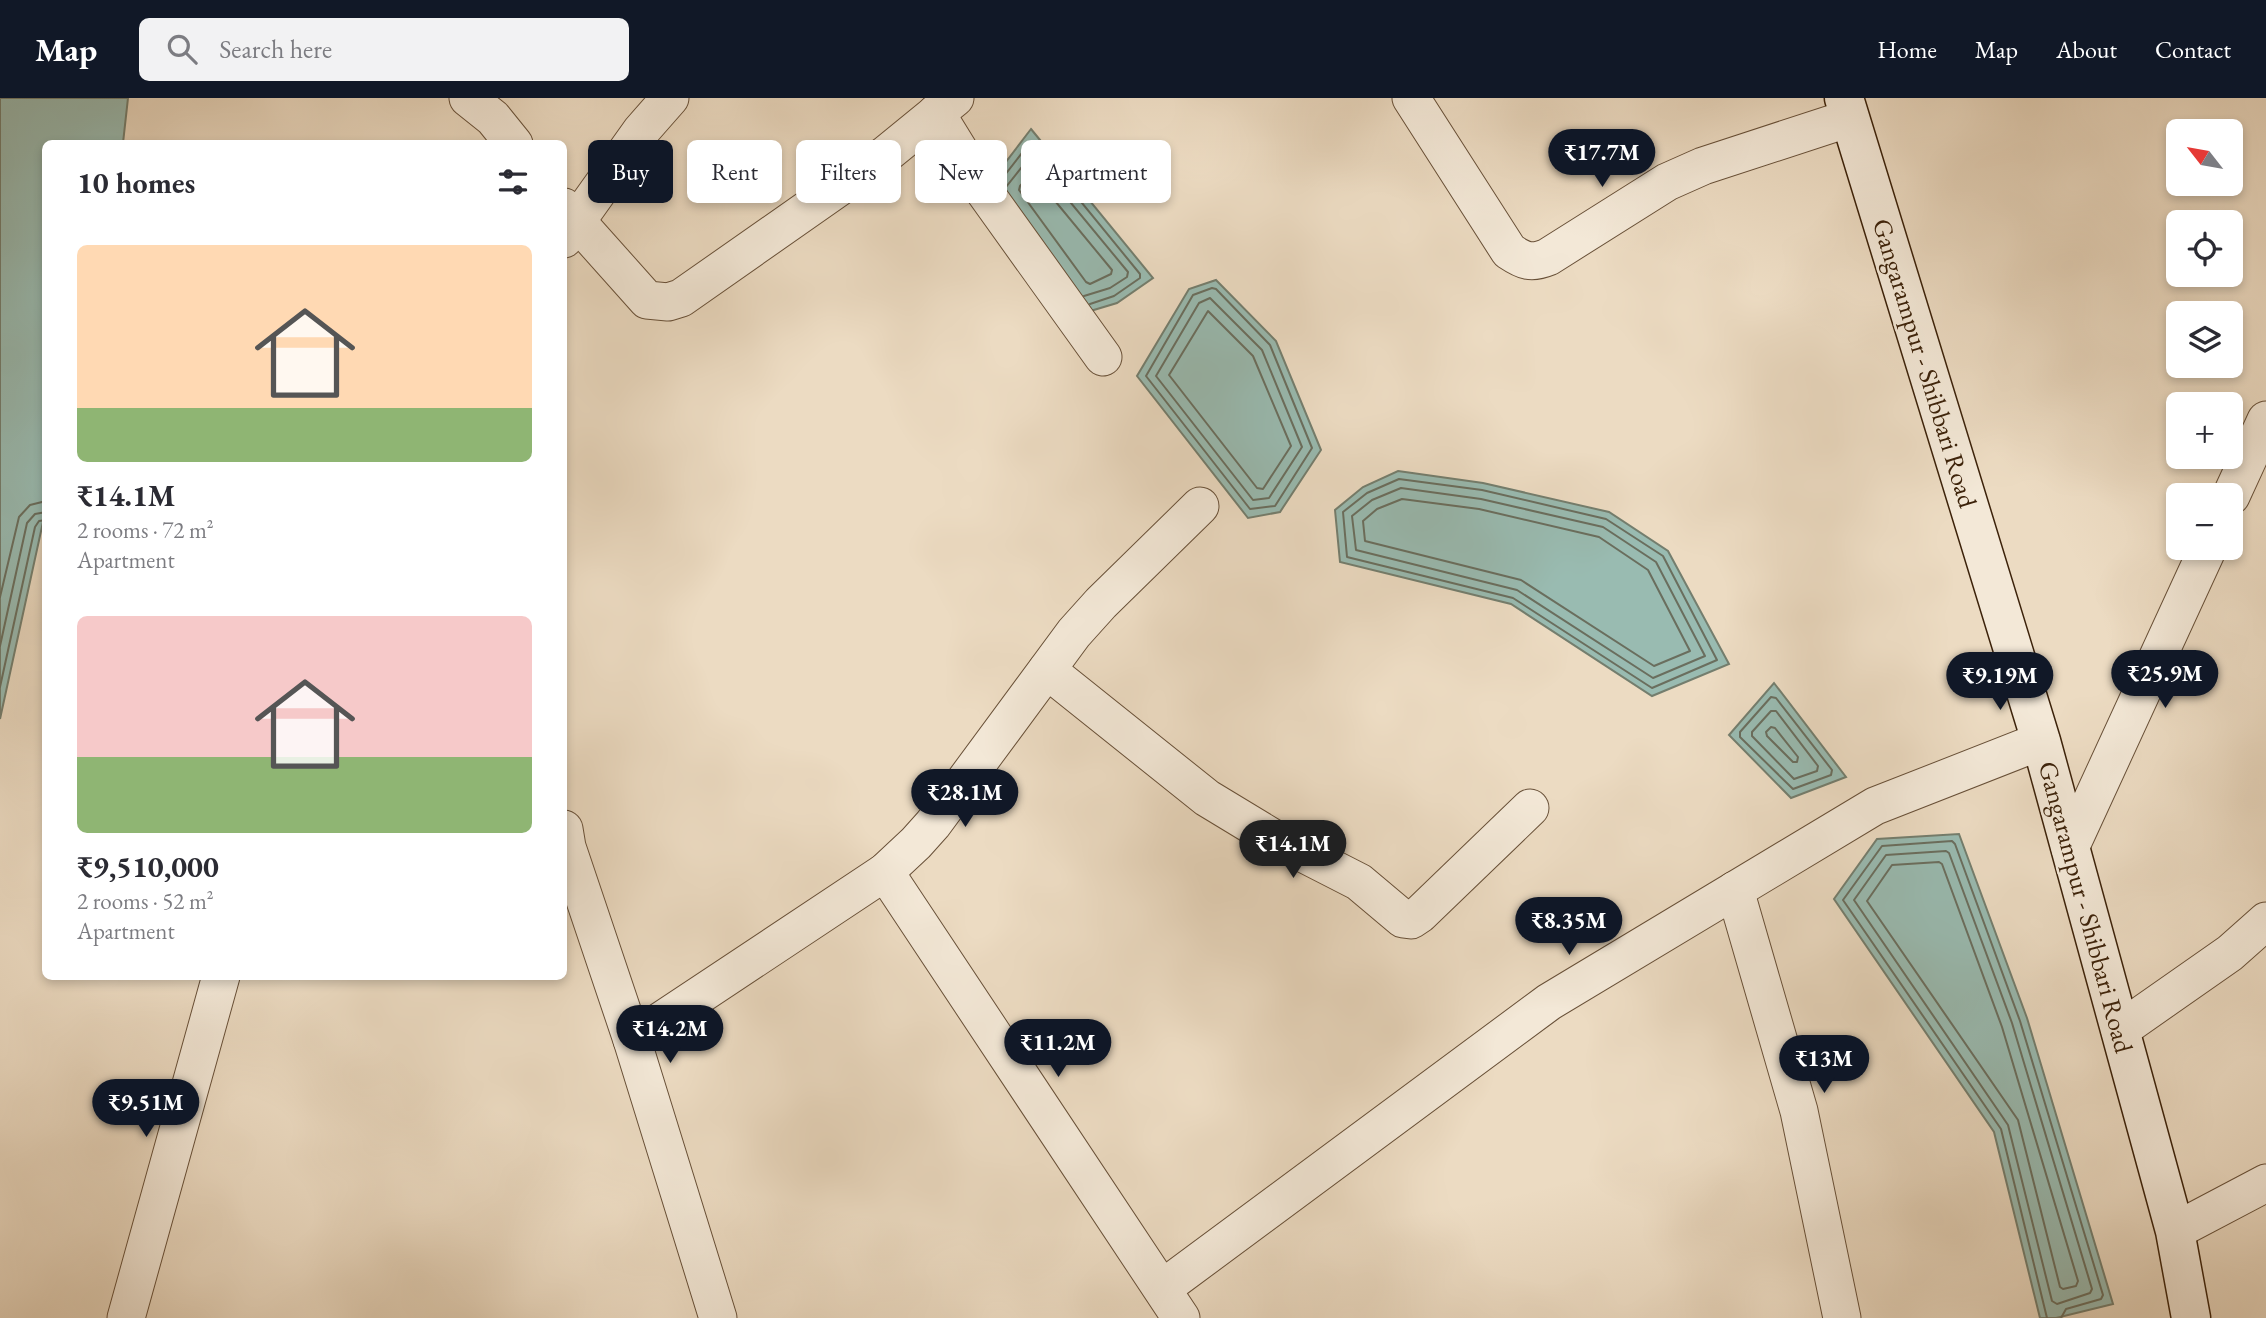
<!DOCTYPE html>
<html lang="en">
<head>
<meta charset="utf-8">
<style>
	:root { --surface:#fff; --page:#f2f2f3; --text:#2b2b33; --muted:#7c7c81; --accent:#111827 }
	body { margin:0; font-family:"EB Garamond",serif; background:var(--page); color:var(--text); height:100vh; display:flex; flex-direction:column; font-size:26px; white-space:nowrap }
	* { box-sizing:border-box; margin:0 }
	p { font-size:23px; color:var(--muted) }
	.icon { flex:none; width:38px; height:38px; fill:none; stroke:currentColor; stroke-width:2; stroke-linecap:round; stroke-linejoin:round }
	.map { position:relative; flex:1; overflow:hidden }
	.panel { position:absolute; left:42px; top:42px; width:525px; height:840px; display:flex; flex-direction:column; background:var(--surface); border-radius:10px; box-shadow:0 4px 10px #0003 }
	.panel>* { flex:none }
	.top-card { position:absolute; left:588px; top:42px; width:665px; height:63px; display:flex; gap:14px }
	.needle { width:46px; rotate:301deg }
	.buttons { position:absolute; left:2166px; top:21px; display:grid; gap:14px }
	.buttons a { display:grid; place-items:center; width:77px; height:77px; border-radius:10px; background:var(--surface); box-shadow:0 4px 10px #0003; font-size:35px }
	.price { position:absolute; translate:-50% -60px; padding:0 16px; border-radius:24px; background:var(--accent); color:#fff; font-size:23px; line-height:46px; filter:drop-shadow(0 2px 4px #0008) }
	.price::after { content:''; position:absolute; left:50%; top:42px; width:21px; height:16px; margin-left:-10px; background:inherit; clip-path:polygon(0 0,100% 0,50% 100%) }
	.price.selected { background:#222; color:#fff }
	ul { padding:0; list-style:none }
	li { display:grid; align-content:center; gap:14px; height:371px; padding:0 35px }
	li span { display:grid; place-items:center; height:217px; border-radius:10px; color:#555 }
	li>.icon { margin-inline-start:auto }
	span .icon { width:126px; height:126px; fill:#fffc; stroke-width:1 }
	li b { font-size:30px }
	h2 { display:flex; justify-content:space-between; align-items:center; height:84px; padding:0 35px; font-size:30px }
	.tag { padding:0 24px; border-radius:10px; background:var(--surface); box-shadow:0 4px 10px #0003; font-size:24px; line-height:63px }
	.tag.selected { background:var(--accent); color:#fff }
	header { display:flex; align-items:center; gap:42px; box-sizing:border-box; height:98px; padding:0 35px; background:var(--accent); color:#fff }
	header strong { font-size:33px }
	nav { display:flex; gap:38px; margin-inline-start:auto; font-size:24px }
	.search { width:490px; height:63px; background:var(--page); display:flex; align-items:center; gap:18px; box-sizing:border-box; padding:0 24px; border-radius:10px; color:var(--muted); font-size:26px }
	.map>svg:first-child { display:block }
</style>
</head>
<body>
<header>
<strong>Map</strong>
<div class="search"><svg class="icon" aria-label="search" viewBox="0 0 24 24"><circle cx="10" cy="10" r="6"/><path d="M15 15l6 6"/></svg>Search here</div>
<nav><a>Home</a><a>Map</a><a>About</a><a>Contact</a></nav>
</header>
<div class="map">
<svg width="2266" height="1220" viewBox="0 0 2266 1220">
	<rect width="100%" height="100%" fill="#ecdbc2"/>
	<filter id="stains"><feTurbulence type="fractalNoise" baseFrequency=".00286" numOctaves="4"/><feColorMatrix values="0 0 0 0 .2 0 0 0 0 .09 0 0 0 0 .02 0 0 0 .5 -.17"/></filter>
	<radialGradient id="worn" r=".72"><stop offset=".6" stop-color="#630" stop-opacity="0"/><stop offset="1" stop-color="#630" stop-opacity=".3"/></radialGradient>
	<g fill="#99bbb1" stroke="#747e6e" stroke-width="2">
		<path d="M0,0H128L123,45L46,46L45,415L0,621Z"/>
		<path d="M1031,31L1153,180L1117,205L1077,217L986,90Z"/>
		<path d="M1216,182L1276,243L1321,352L1280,414L1248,420L1137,278L1189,191Z"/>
		<path d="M1398,373L1483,385L1609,414L1668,453L1729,566L1652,598L1511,506L1340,464L1335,412L1363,389Z"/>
		<path d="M1774,585L1846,679L1791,700L1729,637Z"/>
		<path d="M1959,736L2027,920L2113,1206L2056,1220H2040L1994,1034L1834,801L1877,741Z"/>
	</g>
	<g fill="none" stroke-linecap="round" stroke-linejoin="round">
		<g stroke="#6a6e5e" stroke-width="2">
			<path d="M1032,75L1112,172L1111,176L1090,186L1086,184L1019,92L1020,88Z"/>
			<path d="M1001,82L1029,46L1033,45L1140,176V180L1114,198L1090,206"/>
			<path d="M1006,89L1029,60L1033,59L1128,174L1127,179L1110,190L1084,198"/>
			<path d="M1212,190L1216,191L1270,247L1312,350L1275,408L1250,411L1146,278L1193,197Z"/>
			<path d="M1210,200L1262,252L1302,349L1269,400L1253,402L1156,278L1199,205Z"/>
			<path d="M1208,213L1253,258L1291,348L1263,391L1257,390L1169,277Z"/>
			<path d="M1399,381L1482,392L1606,421L1663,458L1717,562L1652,590L1513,500L1347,459L1343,414L1367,395Z"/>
			<path d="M1401,390L1481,401L1603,429L1656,464L1705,558L1653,580L1517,492L1356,452L1352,418L1372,402Z"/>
			<path d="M1402,401L1479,411L1599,439L1648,472L1690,553L1654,568L1521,482L1365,443L1363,423L1377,411Z"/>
			<path d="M0,499L19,419L30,407L46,403"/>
			<path d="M0,548L27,425L35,416L46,414"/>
			<path d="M0,589L35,429L39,423L46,422"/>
			<path d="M1771,599L1776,600L1832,672L1831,677L1793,691L1740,639V634Z"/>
			<path d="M1771,613H1776L1818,668L1817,673L1794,681L1752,638V634Z"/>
			<path d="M1771,629L1775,630L1798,659L1797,664H1793L1767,638L1766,634Z"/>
			<path d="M1946,753L1949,755L2012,925L2092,1191L2090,1195L2057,1206L2052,1203L2008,1027L1854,802L1886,757Z"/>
			<path d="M1939,764L1942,766L2002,929L2078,1183L2076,1188L2063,1191L2060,1189L2018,1022L1867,803L1892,767Z"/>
			<path d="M2047,1220L2001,1031L1843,802L1882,748L1952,743L1955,746L2020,923L2103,1197L2101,1201L2066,1211L2061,1220"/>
		</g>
		<g stroke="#685038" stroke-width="39">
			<g id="street">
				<path d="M468,0L493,20L514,46"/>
				<path d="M1411,0L1509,153C1524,163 1531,166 1548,159L1667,84L1703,68L1850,20"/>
				<path d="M936,15L984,93L1103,259"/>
				<path d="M564,109L647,202L668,204L681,200L885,57L955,0"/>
				<path d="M564,141L641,33L670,0"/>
				<path d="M2231,398L2266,322"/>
				<path d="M1047,572L1207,700L1273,740L1359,784L1403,821L1411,822L1420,816L1530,710"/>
				<path d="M564,731L567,749L632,942L718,1220"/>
				<path d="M2070,750L2208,450"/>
				<path d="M885,774L1181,1220"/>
				<path d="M1735,792L1799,1013L1842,1220"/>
				<path d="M2120,932L2230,855L2266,823"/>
				<path d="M632,942L885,774L916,745L933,726L1074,535L1101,505L1200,408"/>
				<path d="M2175,1133L2266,1085"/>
				<path d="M1163,1190L1549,904L1875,708L2041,643"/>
				<path d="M126,1220L221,878"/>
			</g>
		</g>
		<g stroke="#3c220a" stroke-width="41">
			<path id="secondary" d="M1844,0L2041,643L2175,1133L2191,1220"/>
		</g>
		<use href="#street" stroke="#f3e8d7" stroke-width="37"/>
		<use href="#secondary" stroke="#f3e8d7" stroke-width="38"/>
	</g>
	<g text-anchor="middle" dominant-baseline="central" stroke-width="5" stroke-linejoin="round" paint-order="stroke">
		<g font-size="26" fill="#3c220a" stroke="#f3e8d7">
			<text transform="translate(1925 265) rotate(73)">Gangarampur - Shibbari Road</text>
			<text transform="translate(2086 809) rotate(75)">Gangarampur - Shibbari Road</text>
		</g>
	</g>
	<rect width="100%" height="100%" filter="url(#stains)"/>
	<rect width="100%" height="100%" fill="url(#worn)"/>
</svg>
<div class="buttons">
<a><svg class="needle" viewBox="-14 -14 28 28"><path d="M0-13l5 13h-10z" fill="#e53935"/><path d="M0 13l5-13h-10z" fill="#7c7c81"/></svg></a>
<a><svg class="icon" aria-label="locate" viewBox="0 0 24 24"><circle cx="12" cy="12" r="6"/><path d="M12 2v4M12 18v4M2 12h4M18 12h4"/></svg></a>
<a><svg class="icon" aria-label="layers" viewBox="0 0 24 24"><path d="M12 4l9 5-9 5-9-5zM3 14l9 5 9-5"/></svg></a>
<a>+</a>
<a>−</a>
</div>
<b class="price" style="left:1602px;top:91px">₹17.7M</b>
<b class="price" style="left:2165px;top:612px">₹25.9M</b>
<b class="price" style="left:2000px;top:614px">₹9.19M</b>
<b class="price" style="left:965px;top:731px">₹28.1M</b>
<b class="price selected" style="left:1293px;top:782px">₹14.1M</b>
<b class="price" style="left:1569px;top:859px">₹8.35M</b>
<b class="price" style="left:670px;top:967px">₹14.2M</b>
<b class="price" style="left:1058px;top:981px">₹11.2M</b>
<b class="price" style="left:1824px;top:997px">₹13M</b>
<b class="price" style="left:146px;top:1041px">₹9.51M</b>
<div class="top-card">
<a class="tag selected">Buy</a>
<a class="tag">Rent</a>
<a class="tag">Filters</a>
<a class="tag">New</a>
<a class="tag">Apartment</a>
</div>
<section class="panel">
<h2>10 homes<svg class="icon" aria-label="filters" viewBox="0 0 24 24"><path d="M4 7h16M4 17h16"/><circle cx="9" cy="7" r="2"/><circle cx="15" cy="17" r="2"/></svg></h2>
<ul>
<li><span style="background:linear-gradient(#ffd9b3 75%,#8fb573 0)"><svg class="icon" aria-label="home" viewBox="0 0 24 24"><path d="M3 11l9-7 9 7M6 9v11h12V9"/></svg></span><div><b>₹14.1M</b><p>2 rooms · 72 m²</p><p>Apartment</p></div></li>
<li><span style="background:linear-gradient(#f6c9c9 65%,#8fb573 0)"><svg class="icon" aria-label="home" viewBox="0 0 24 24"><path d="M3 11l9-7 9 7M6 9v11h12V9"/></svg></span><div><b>₹9,510,000</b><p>2 rooms · 52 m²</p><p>Apartment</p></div></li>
</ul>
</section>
</div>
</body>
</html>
